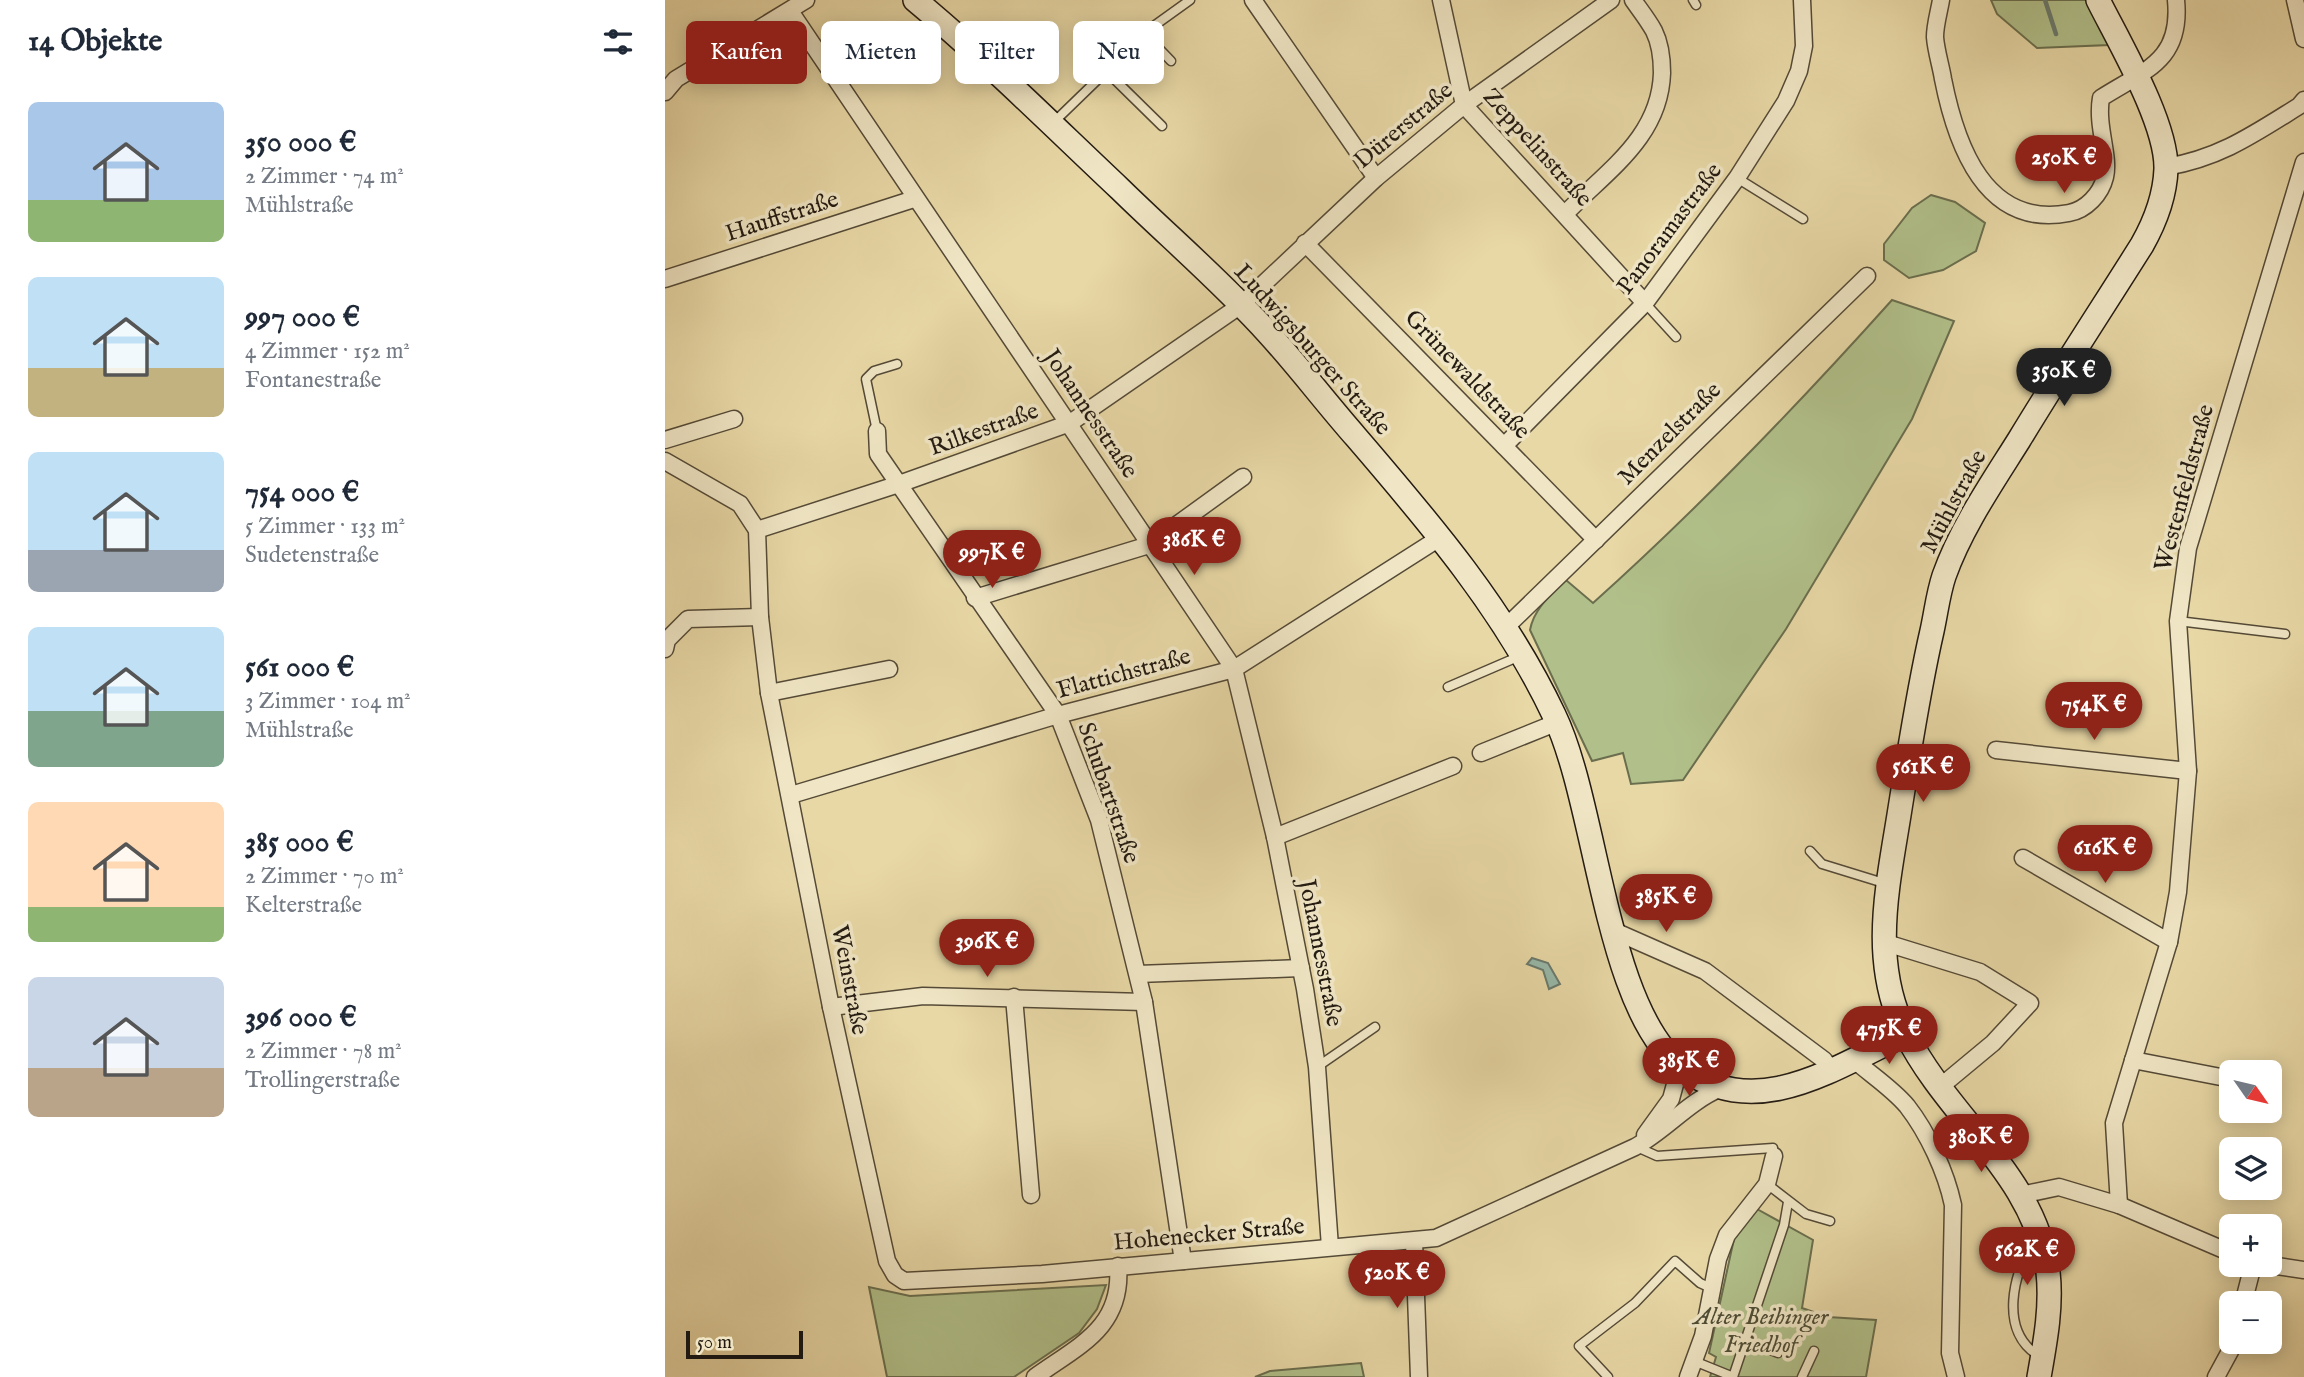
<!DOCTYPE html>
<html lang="de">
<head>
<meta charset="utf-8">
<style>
	:root { --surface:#fff; --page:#f6f6f7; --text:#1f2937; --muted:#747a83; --accent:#8f2418 }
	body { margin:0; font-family:"IM FELL English",serif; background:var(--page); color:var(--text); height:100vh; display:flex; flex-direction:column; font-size:26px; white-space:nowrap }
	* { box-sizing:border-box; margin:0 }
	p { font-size:23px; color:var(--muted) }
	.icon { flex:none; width:38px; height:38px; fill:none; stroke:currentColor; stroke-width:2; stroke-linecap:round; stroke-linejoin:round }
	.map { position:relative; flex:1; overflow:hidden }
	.side { display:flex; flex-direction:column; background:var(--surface); width:665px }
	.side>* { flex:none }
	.banner { position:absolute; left:21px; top:21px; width:665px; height:63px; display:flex; gap:14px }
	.needle { width:46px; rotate:124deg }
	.controls { position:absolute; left:1554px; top:1060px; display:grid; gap:14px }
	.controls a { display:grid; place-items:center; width:63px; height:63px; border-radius:10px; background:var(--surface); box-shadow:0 4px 18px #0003; font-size:35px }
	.scale { position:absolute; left:21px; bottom:18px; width:117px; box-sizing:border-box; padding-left:7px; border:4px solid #231b12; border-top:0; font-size:19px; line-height:24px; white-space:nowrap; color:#231b12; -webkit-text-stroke:5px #f0e6c5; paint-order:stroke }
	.price { position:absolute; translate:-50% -60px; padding:0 16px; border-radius:24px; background:var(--accent); color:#fff; font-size:23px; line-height:46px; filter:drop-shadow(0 2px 4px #0008) }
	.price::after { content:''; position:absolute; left:50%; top:42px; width:21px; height:16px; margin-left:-10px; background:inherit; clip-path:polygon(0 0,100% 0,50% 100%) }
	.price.active { background:#222; color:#fff }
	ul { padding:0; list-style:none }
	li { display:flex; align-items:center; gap:21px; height:175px; padding:0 28px }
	li span { display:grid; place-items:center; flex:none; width:196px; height:140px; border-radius:10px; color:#555 }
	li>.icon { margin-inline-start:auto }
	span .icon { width:84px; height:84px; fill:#fffc; stroke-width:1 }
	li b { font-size:30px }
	h2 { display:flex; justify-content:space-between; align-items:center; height:84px; padding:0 28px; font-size:30px }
	.chip { padding:0 24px; border-radius:10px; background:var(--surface); box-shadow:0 4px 18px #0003; font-size:24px; line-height:63px }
	.chip.active { background:var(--accent); color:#fff }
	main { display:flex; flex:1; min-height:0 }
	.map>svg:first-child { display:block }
</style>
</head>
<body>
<main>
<section class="side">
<h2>14 Objekte<svg class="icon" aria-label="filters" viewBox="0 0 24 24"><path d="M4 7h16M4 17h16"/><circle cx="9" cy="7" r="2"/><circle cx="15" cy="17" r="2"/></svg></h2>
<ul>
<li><span style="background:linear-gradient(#a9c7e8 70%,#8fb573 0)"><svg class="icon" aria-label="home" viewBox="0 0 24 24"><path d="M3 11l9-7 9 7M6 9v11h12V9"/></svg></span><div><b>350 000 €</b><p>2 Zimmer · 74 m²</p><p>Mühlstraße</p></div></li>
<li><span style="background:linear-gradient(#bfe0f5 65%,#c2b280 0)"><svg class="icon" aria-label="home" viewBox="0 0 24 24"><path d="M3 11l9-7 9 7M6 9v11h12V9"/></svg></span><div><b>997 000 €</b><p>4 Zimmer · 152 m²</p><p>Fontanestraße</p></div></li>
<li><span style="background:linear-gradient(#bfe0f5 70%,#9aa5b1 0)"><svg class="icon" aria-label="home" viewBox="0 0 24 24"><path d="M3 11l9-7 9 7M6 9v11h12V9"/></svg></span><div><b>754 000 €</b><p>5 Zimmer · 133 m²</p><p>Sudetenstraße</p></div></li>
<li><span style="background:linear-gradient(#bfe0f5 60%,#7fa58c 0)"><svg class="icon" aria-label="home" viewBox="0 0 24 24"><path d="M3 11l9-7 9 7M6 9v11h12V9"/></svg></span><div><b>561 000 €</b><p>3 Zimmer · 104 m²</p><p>Mühlstraße</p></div></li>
<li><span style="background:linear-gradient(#ffd9b3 75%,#8fb573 0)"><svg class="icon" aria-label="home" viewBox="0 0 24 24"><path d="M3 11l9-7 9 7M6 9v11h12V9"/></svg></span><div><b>385 000 €</b><p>2 Zimmer · 70 m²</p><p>Kelterstraße</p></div></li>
<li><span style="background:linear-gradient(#c9d6e8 65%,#b9a48a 0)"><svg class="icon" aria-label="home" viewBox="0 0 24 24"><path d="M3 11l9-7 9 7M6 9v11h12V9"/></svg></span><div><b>396 000 €</b><p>2 Zimmer · 78 m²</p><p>Trollingerstraße</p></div></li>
</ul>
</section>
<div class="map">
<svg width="1639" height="1377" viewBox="0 0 1639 1377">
	<rect width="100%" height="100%" fill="#e8d8a6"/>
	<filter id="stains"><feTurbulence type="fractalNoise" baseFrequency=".00286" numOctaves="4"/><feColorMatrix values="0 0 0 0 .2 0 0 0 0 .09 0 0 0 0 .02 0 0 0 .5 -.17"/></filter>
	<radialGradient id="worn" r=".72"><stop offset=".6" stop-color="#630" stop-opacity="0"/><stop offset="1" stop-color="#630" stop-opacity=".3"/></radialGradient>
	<g fill="#b1c08a" stroke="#6a6e4e" stroke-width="2">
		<path d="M1326,0H1425L1444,45L1372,48L1332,14Z"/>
		<path d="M1266,195L1290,202L1320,223L1311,251L1278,270L1244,278L1219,260V244L1247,208Z"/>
		<path d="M1227,300L1289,321L1247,419L1121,629L1018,780L966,784L958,753L927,761L865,630C869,608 886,595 901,580L928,603C1034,508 1132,406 1227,300Z"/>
		<path d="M1092,1209L1148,1240L1137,1308L1163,1317L1211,1320L1201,1377H1045L1051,1357L1044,1353L1069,1239Z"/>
		<path d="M441,1285L432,1309L414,1333L349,1377H222L204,1287L245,1296Z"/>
		<path d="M696,1363L699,1377H590L605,1371Z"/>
	</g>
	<path fill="#97b9aa" stroke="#697a6d" stroke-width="2" d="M867,958L883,963L895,984L884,989L878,970L862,964Z"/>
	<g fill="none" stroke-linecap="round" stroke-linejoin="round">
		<path stroke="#697a6d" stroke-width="4.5" d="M1380,0L1391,34"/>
		<g stroke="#544a37" stroke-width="11">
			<g id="lane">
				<path d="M1028,0L1031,5"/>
				<path d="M480,34L506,61"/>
				<path d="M441,71L497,126"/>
				<path d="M389,122L486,28L525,0"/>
				<path d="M1072,178L1138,219"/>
				<path d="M980,303L1011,337"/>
				<path d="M212,431L201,379L209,371L232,364"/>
				<path d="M1513,621L1620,634"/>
				<path d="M783,687L855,656"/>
				<path d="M1145,851L1157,864L1222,884"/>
				<path d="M652,1067L710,1027"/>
				<path d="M972,1147L992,1156L1108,1148L1109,1156"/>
				<path d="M1102,1184L1141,1214L1165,1221"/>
				<path d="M1371,1236C1348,1271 1332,1333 1376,1357"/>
				<path d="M1080,1340L1113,1353"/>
				<path d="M1029,1361L1066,1376"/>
				<path d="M943,1377L914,1346L970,1303L1010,1261L1035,1283L1048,1289"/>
				<path d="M1068,1377L1119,1225L1123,1202"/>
				<path d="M1137,1377L1149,1351"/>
			</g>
		</g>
		<g stroke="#544a37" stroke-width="19">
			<g id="street">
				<path d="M588,0L711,178"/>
				<path d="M776,0L799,105L980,303"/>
				<path d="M1276,0C1274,12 1270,25 1270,37C1271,51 1276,66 1278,79C1291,145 1320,229 1404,213C1421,210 1436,194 1440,177C1445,156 1431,126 1436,98C1480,70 1517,61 1511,0"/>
				<path d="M1630,0L1639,39"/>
				<path d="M125,11L569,669L610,837L640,989L652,1067L665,1247"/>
				<path d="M0,92L11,79L141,0"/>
				<path d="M1501,167C1555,158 1589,134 1634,106L1639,100"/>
				<path d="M900,214C941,171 995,138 997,73C997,60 995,43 989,31C983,20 975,10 968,0"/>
				<path d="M640,243L931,540"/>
				<path d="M0,279L249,199"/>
				<path d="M212,431L213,454L393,715L434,820L479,1002L518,1261"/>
				<path d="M0,440L69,419"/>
				<path d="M839,446L980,303L1072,178L1121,101L1134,71L1139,46L1137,0"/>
				<path d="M0,461L75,504L92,530L95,617L104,693L166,1007L222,1261L230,1275L239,1281L377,1274L771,1238L970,1147C1001,1130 1023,1102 1056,1088"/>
				<path d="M92,530L234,484L405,423L576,305L711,178L799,105L946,0"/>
				<path d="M310,598L484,545L578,477"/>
				<path d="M841,627L1202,276"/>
				<path d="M0,649L2,640L23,619L95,617"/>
				<path d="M104,693L224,669"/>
				<path d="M1331,750L1523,771"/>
				<path d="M816,753L893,722"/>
				<path d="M126,795L393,715L569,669L776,537"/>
				<path d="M610,837L788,766"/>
				<path d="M1358,858L1504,942"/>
				<path d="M947,930L1040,971L1159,1060L1167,1071"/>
				<path d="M1218,942L1315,972L1365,1003L1328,1043L1275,1087"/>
				<path d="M473,974L636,968"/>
				<path d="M349,997L366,1195"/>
				<path d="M166,1007L258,996L479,1002"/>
				<path d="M1188,1059C1205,1074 1228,1089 1242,1106C1263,1133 1281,1172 1288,1205L1285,1353L1291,1377"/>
				<path d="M1468,1060L1566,1079"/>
				<path d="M980,1135L1006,1099L1015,1066"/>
				<path d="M1356,1195L1394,1187L1454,1205L1566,1253"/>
				<path d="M1454,1205L1449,1123L1504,942L1513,892L1523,771L1513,621L1523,548L1639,162"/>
				<path d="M749,1241L754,1377"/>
				<path d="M1605,1265L1639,1270"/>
				<path d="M1578,1304L1588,1265"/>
				<path d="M370,1377C413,1346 458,1328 453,1266"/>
				<path d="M1023,1377L1038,1336L1053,1259L1062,1235L1102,1184L1109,1156"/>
				<path d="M1551,1377L1570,1342"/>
			</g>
		</g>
		<g stroke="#231b12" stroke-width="26">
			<g id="secondary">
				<path d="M250,0C321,59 387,125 455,189C504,237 557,282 603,333C634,367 661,403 691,437C765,523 840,611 889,715C933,806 940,1012 1019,1069C1093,1123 1172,1066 1241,1034"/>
				<path d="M1374,1377C1380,1343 1387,1307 1383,1272C1370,1175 1283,1118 1241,1034C1205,963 1222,890 1234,815C1244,753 1253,692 1267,631C1271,613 1273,594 1279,576C1296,528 1327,483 1354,440C1394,374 1436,310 1477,245C1490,222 1500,196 1501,169C1502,123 1454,42 1433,0"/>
			</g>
		</g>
		<use href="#lane" stroke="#f0e6c5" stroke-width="8"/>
		<use href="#street" stroke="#f0e6c5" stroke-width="16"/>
		<use href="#secondary" stroke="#f0e6c5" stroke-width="23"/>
	</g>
	<g text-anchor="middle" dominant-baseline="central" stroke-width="7" stroke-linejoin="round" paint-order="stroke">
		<g font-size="24" fill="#231b12" stroke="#f0e6c5">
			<text transform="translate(739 126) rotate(-40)">Dürerstraße</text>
			<text transform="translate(872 148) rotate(48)">Zeppelinstraße</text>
			<text transform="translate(117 217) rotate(-18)">Hauffstraße</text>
			<text transform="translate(1005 229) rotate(-53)">Panoramastraße</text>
			<text transform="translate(647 350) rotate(48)">Ludwigsburger Straße</text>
			<text transform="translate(802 375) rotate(46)">Grünewaldstraße</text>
			<text transform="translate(425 414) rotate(56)">Johannesstraße</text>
			<text transform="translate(319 430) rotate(-20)">Rilkestraße</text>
			<text transform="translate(1005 434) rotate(-45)">Menzelstraße</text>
			<text transform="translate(1520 488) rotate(-75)">Westenfeldstraße</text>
			<text transform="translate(1289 502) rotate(-62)">Mühlstraße</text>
			<text transform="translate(459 674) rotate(-15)">Flattichstraße</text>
			<text transform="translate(443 793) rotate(71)">Schubartstraße</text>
			<text transform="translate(655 953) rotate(79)">Johannesstraße</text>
			<text transform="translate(184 980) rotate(79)">Weinstraße</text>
			<text transform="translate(544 1235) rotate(-5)">Hohenecker Straße</text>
		</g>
		<g font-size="24" font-style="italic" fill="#4e4d36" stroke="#f0e6c5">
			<text x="1096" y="1317">Alter Beihinger<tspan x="1096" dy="28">Friedhof</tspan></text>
		</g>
	</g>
	<rect width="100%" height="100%" filter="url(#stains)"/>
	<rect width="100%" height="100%" fill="url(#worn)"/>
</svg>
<div class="controls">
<a><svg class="needle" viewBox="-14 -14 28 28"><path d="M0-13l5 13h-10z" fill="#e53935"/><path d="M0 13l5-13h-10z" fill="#747a83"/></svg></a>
<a><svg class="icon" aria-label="layers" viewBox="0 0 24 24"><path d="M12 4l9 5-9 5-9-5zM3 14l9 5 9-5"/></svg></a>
<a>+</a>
<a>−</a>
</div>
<div class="scale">50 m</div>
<b class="price" style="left:1399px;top:195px">250K €</b>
<b class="price active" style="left:1399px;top:408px">350K €</b>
<b class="price" style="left:529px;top:577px">386K €</b>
<b class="price" style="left:327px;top:590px">997K €</b>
<b class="price" style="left:1429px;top:742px">754K €</b>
<b class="price" style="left:1258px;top:804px">561K €</b>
<b class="price" style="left:1440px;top:885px">616K €</b>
<b class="price" style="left:1001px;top:934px">385K €</b>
<b class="price" style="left:322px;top:979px">396K €</b>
<b class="price" style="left:1224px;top:1066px">475K €</b>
<b class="price" style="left:1024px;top:1098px">385K €</b>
<b class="price" style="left:1316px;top:1174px">380K €</b>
<b class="price" style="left:1362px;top:1287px">562K €</b>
<b class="price" style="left:732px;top:1310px">520K €</b>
<div class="banner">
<a class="chip active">Kaufen</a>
<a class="chip">Mieten</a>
<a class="chip">Filter</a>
<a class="chip">Neu</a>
</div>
</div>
</main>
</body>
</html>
